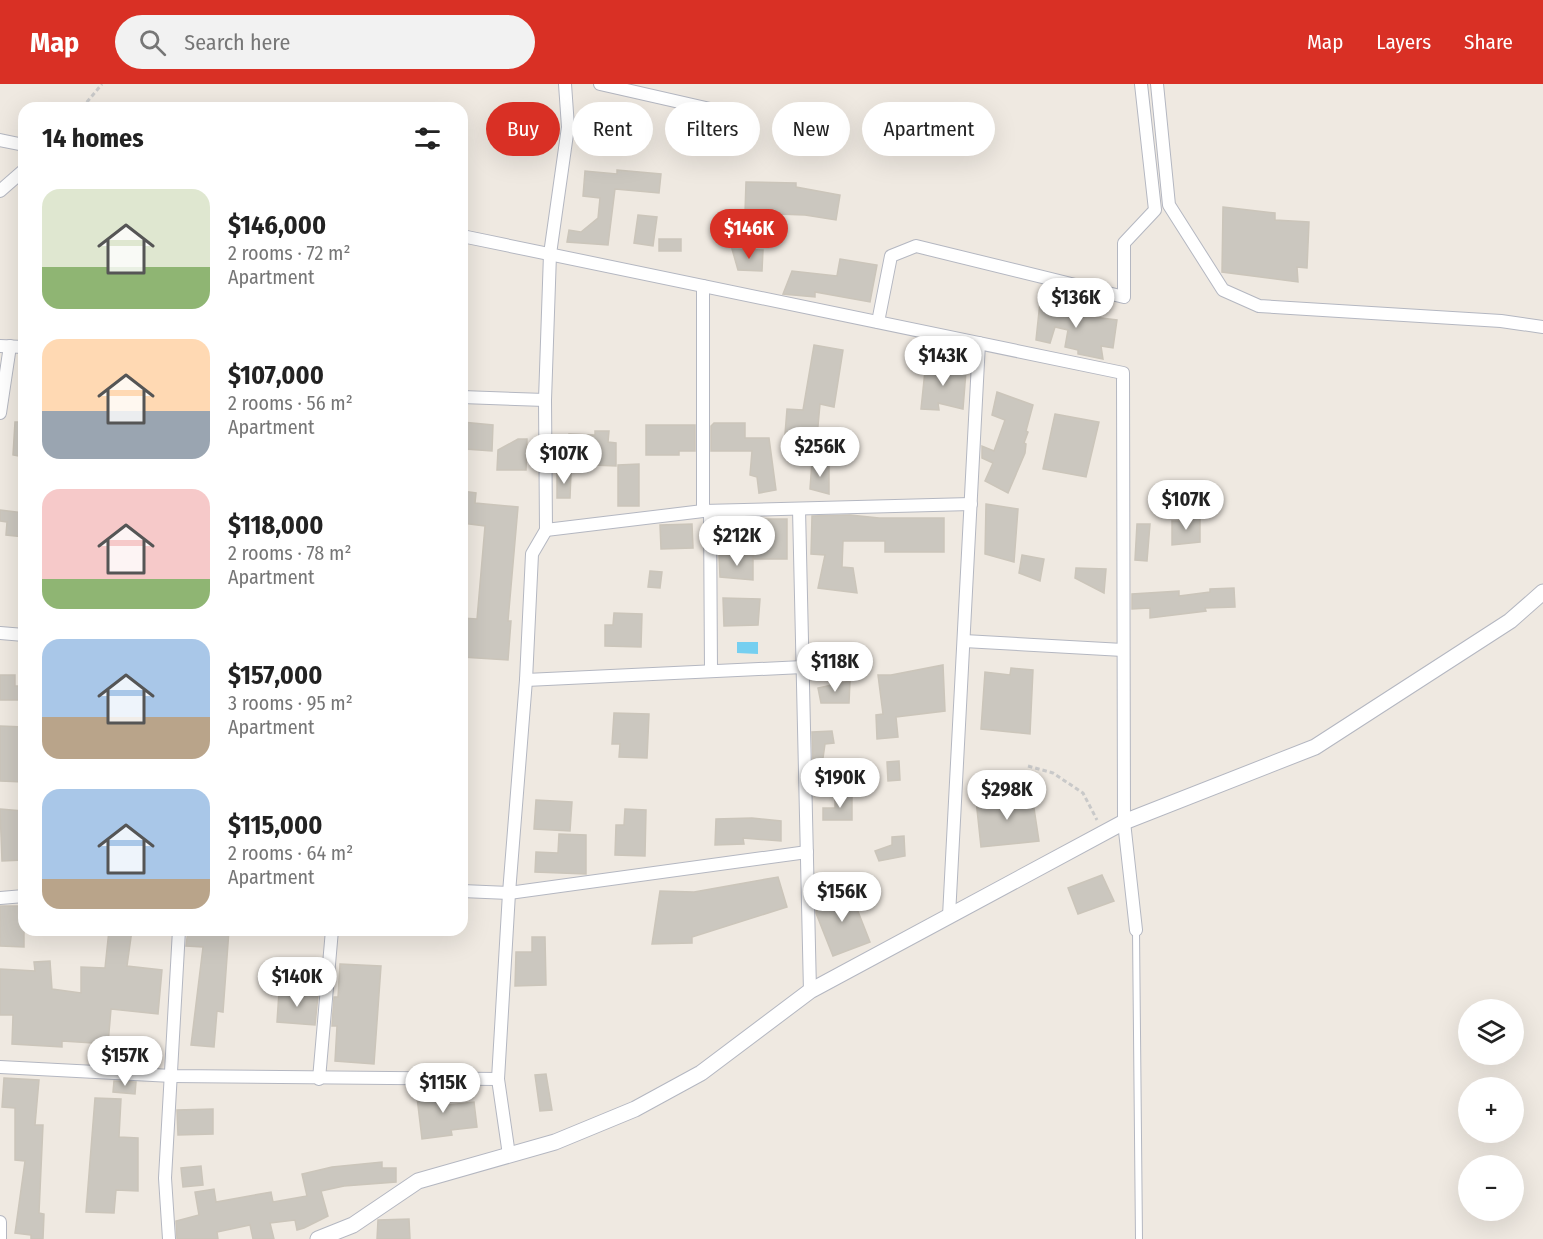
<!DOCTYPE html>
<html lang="en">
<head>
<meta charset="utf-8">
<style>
	:root { --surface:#fff; --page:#f2f2f2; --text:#222; --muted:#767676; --accent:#d93025 }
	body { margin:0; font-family:"Fira Sans Condensed",sans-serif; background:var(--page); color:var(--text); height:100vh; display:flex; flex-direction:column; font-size:22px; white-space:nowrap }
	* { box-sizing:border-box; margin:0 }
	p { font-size:20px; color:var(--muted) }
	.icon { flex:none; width:33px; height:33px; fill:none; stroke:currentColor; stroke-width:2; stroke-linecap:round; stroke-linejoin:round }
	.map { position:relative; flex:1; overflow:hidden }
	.panel { position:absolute; left:18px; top:18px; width:450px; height:834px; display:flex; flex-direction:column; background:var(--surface); border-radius:18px; box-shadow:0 6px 24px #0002 }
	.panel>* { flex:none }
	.banner { position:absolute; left:486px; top:18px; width:570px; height:54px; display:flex; gap:12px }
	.tools { position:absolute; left:1458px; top:915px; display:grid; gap:12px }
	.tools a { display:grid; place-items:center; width:66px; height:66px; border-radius:50%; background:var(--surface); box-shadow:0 6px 24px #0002; font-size:30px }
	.price { position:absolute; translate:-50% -51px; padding:0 14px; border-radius:21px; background:#fff; color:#222; font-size:20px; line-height:39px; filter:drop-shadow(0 2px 3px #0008) }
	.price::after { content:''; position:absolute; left:50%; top:36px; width:18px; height:14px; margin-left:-9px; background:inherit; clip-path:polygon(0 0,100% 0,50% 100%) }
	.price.current { background:var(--accent); color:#fff }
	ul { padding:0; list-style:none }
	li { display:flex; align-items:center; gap:18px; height:150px; padding:0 24px }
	li span { display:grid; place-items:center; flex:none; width:168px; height:120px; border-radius:18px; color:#555 }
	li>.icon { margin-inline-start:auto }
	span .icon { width:72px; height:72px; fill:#fffc; stroke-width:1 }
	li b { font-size:26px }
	h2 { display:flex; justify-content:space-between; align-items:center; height:72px; padding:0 24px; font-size:26px }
	.tag { padding:0 21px; border-radius:27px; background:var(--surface); box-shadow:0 6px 24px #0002; font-size:21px; line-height:54px }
	.tag.current { background:var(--accent); color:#fff }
	header { display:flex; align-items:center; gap:36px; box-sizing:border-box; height:84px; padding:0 30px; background:var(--accent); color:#fff }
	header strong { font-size:28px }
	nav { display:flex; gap:33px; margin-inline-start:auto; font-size:21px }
	.search { width:420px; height:54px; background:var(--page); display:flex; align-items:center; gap:15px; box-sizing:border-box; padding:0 21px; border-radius:33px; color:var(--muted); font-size:22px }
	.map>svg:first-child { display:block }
</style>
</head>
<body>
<header>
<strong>Map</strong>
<div class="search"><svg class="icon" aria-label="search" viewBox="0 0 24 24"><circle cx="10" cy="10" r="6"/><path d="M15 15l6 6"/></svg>Search here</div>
<nav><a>Map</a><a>Layers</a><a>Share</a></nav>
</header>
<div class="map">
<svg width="1543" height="1155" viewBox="0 0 1543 1155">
	<defs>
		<pattern id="water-ripples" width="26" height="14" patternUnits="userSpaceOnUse" patternTransform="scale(1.5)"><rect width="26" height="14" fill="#75cff0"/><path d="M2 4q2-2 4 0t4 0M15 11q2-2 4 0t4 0" fill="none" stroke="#66b2ce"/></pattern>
	</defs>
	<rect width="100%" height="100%" fill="#efe9e1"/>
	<path fill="url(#water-ripples)" d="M737,558H758V570L737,569Z"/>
	<g fill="#cbc7bf" stroke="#cbc5ba" stroke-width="1.5">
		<path d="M617,86L661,90L659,109L615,105L608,161L567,158L569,146L581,148L598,134L600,114L583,112L585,87L617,90Z"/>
		<path d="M746,98L796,99V103L840,111L836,136L805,131L745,129Z"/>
		<path d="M1223,123L1275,129V136L1309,138L1307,184L1297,183L1298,198L1222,188Z"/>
		<path d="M638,131L657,133L653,162L634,159Z"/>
		<rect x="659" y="155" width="22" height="12"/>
		<path d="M732,165L763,166L762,187L738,186Z"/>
		<path d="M840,175L877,181L870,218L815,208V213L783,210L792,187L837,192Z"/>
		<path d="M1040,218L1086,225L1085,232L1117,236L1113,264L1101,262L1103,275L1078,270V266L1065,263L1068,246L1055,243L1050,259L1036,256Z"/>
		<path d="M814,261L843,266L834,323L820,320L817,353H824L823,366L784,363L787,325L803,326Z"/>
		<path d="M926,277L966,287L963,325L938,319L939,326L921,325Z"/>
		<path d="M997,308L1033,321L1026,347L1028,348L1024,359L1026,360L1025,369L1008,409L985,397L993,379L982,374V362L994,367L1005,336L992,331Z"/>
		<path d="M1055,330L1099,338L1086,393L1043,385Z"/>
		<path d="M15,338H24V373L13,371Z"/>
		<path d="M462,338L493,341L492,367L465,365L466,351H462Z"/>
		<path d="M714,339H745V354H769L776,406L759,409L757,393L750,391L752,367H711V342Z"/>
		<path d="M646,341H695V367H679V371H646Z"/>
		<path d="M595,347H609L608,358L616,359V382L568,380L569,350L595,351Z"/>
		<path d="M518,355H527L526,386H497L498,366Z"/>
		<path d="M812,377L829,381V410L810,405Z"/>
		<path d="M639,380V422H618V381Z"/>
		<path d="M557,387L571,388L570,414H557Z"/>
		<path d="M462,407L476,409L475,419L518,423L508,537H511L508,576L462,573V534L477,535L485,442L462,439Z"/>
		<path d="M986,420L1018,425L1014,478L985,470Z"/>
		<path d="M0,426L24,429V453L6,451L7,438L0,437Z"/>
		<path d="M850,431L879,434H944V468H885V457H843L842,483L853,484L857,509L818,504L825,471L811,470L812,432Z"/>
		<path d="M1184,433H1200V458L1172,461V437H1182Z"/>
		<rect x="753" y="435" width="34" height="40"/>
		<path d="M692,440L693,464L661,465L660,441Z"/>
		<path d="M1137,440H1150L1147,477L1135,476Z"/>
		<path d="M719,471H753V496L720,493Z"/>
		<path d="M1022,471L1044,475L1040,497L1019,489Z"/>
		<path d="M1076,484L1106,485L1104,509L1075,494Z"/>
		<path d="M650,487L662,488L660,504L648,503Z"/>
		<path d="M1234,504L1235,523L1205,524L1206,527L1150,534V524L1132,525V510L1179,507V512L1210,508V505Z"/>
		<path d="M723,514L760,515L758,541L724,542Z"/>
		<path d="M614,529L642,530L641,563L605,562V541H613Z"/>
		<path d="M943,581L945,627L896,633L898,653L877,655L876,631L883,630L878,591H891Z"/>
		<path d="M1011,584L1033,586L1030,650L981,645L985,588L1010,591Z"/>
		<path d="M0,591H15V602H22V616H0Z"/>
		<path d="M850,597L849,619H821L818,604Z"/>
		<path d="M614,629L649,630L647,674L619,673L620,660H612Z"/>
		<path d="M0,642L24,643L23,698L0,697Z"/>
		<path d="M832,647L834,659L825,660L822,681L813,680L812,648Z"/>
		<path d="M899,677L900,696L888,697L887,678Z"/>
		<path d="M835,711L852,712V736H823V724H835Z"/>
		<path d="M1032,711L1039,757L981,763L976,716Z"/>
		<path d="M536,716L572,718L570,747L534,745Z"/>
		<path d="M0,725L23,727L24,776L2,777Z"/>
		<path d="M625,725L646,726L645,772L615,771L616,741H624Z"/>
		<path d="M752,734L781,737V757L743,754L744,760L715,761L716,735Z"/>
		<path d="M559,750L586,751V790L535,788L536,768L558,769Z"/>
		<path d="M904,752L905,772L879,777L875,767L892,761V753Z"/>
		<path d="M1102,791L1114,817L1078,830L1068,804Z"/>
		<path d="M778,793L787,823L692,853V859L652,860L660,807L694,808Z"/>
		<path d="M850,807L870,858L833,872L816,829V819Z"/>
		<path d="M0,822H24V863L0,862Z"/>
		<path d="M109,846H132L127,882L162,886L158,930L111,925L108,960L62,957V963L12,960L13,931H0V885L35,887L34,878L50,877L52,905L81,909V883L105,884Z"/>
		<path d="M188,846H229L223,928L217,927L214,963L191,961L203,863L186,862Z"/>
		<path d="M532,853H545L546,901L515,902L516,868H532Z"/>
		<path d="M340,880L381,882L374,980L335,977L337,942H332L334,913H338Z"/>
		<path d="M279,908L318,911L315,941L277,938Z"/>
		<path d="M546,990L552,1026L540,1027L535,991Z"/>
		<path d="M4,994L39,996L35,1041H43L39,1129L44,1130L43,1155H31V1151L15,1149L25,1077L15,1076V1024L2,1023Z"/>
		<path d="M114,997L136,998L135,1010L113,1008Z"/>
		<path d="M446,1003L448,1021L474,1018L477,1043L451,1046L452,1051L422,1055L416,1005Z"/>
		<path d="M95,1014L121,1015L119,1053L138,1054V1107L116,1106L114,1129L86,1128Z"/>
		<path d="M213,1025V1050L178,1051L177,1026Z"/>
		<path d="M382,1078V1084H396V1098L344,1102L321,1107L328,1132L304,1144L297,1146L295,1136L270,1139L274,1155H253L250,1141L217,1148L218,1155H177L176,1137L199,1131L195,1108L214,1105L216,1118L271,1108L273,1118L307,1112L302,1090L332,1083Z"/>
		<path d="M201,1082L203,1101L183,1103L181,1084Z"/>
		<path d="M409,1135L410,1155H377L378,1136Z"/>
	</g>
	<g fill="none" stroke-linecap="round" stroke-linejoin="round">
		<g stroke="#b4b7c1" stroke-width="8">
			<path id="service" d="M1136,846L1139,1155"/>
		</g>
		<g stroke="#b4b7c1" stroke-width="14">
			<g id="minor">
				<path d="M600,0L719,27"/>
				<path d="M1157,0L1169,121L1223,206L1259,222L1501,237L1543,243"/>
				<path d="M0,56L24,61"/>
				<path d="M0,107L24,86"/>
				<path d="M462,152L1123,289L1124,738L1136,846"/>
				<path d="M878,238L891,172L916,162L1124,213V159L1155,126L1141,0"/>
				<path d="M0,262L24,263"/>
				<path d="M462,313L545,316"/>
				<path d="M0,329L10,262"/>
				<path d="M799,425L810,907"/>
				<path d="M703,427V202"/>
				<path d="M710,427L711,587"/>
				<path d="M546,446L703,427L971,420"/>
				<path d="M0,549L24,551"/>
				<path d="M964,557L1123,566"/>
				<path d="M526,596L803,583"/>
				<path d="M462,807L509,809L807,768"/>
				<path d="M0,814L24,812"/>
				<path d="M949,832L979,259"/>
				<path d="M0,983L172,992L498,995"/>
				<path d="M319,995L332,846"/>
				<path d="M509,1071L498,995L509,809L526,596L532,470L546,446L545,316L550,170L568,43L565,0"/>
				<path d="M0,1138V1155"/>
				<path d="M169,1155L165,1094L179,846"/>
			</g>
		</g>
		<g stroke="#b4b7c1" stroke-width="17">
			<path id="tertiary" d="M318,1155L353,1141L418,1097L555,1058L635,1025L701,989L810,907L1124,738L1315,663L1510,537L1543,508"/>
		</g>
		<g stroke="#c9c9c9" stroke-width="3" stroke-dasharray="4.5 3" stroke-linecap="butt">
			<path d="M82,24L102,0"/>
			<path d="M1028,682L1053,689L1083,709L1097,736"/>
		</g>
		<use href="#service" stroke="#fff" stroke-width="6"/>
		<use href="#minor" stroke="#fff" stroke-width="12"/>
		<use href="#tertiary" stroke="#fff" stroke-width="15"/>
	</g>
</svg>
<div class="tools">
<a><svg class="icon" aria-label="layers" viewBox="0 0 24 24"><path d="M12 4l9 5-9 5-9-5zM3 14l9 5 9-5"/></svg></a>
<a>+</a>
<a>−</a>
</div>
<b class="price current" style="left:749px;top:176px">$146K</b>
<b class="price" style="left:1076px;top:245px">$136K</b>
<b class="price" style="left:943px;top:303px">$143K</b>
<b class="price" style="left:820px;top:394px">$256K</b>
<b class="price" style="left:564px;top:401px">$107K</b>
<b class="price" style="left:1186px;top:447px">$107K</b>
<b class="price" style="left:737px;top:483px">$212K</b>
<b class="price" style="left:835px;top:609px">$118K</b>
<b class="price" style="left:840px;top:725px">$190K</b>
<b class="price" style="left:1007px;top:737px">$298K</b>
<b class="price" style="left:842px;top:839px">$156K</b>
<b class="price" style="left:297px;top:924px">$140K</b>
<b class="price" style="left:125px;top:1003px">$157K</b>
<b class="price" style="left:443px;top:1030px">$115K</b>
<div class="banner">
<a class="tag current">Buy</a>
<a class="tag">Rent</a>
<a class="tag">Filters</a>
<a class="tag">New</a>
<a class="tag">Apartment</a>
</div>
<section class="panel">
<h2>14 homes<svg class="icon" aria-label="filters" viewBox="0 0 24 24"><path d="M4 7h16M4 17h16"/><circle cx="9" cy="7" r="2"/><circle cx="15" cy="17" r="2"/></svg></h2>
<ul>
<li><span style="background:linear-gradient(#dfe7d0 65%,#8fb573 0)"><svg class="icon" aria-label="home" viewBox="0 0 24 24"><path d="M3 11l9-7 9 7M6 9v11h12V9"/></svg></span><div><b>$146,000</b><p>2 rooms · 72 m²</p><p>Apartment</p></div></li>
<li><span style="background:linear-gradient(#ffd9b3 60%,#9aa5b1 0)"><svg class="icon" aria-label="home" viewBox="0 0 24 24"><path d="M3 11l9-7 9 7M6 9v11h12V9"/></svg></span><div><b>$107,000</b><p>2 rooms · 56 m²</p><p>Apartment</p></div></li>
<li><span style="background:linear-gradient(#f6c9c9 75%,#8fb573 0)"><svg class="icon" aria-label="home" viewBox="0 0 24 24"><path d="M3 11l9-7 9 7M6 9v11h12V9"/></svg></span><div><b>$118,000</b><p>2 rooms · 78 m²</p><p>Apartment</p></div></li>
<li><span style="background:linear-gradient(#a9c7e8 65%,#b9a48a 0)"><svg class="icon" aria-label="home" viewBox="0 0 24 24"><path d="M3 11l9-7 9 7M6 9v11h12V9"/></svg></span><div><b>$157,000</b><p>3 rooms · 95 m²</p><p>Apartment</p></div></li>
<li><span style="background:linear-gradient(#a9c7e8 75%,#b9a48a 0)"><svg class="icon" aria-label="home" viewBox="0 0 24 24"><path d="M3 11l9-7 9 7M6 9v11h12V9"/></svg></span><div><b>$115,000</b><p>2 rooms · 64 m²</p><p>Apartment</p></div></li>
</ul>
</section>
</div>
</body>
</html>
